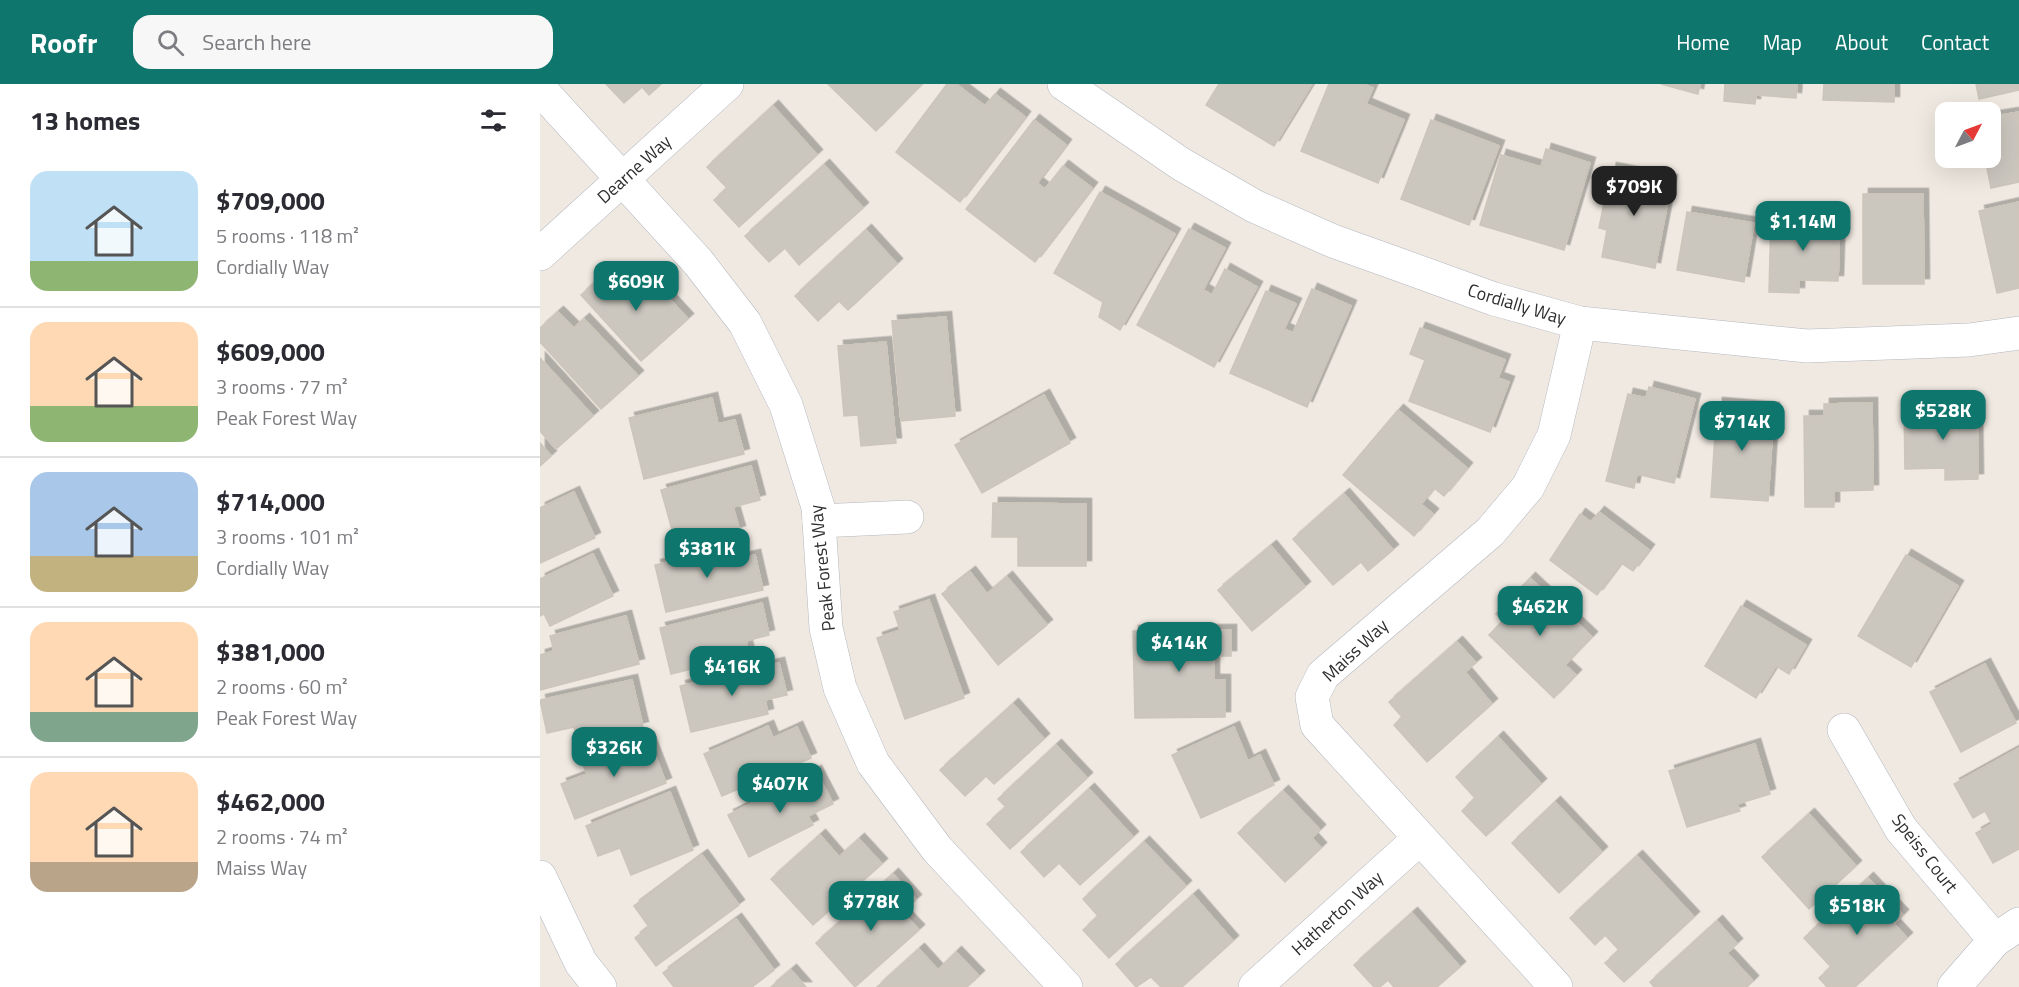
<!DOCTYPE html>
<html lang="en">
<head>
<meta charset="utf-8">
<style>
	:root { --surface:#fff; --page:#f7f7f7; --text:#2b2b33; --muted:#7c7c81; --line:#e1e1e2; --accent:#0f766e }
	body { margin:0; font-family:"Titillium Web",sans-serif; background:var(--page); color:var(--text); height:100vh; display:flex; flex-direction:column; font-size:22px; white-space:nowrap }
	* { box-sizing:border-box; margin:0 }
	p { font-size:20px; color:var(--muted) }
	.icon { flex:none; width:33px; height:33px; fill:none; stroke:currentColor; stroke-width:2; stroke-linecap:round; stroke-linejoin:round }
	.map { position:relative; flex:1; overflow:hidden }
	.details { display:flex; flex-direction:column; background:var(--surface); width:540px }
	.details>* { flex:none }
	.needle { width:39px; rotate:49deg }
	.tools { position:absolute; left:1395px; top:18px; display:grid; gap:12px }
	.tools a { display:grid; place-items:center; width:66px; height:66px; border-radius:12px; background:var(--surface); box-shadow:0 6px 24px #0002; font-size:30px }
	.price { position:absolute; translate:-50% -51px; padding:0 14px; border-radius:12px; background:var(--accent); color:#fff; font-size:20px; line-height:39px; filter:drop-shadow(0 2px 3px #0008) }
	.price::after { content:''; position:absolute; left:50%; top:36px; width:18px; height:14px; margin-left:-9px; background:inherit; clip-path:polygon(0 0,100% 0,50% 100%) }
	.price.current { background:#222; color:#fff }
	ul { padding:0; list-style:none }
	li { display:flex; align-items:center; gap:18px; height:150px; padding:0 30px }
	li+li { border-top:2px solid var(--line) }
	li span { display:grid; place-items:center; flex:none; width:168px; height:120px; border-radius:18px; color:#555 }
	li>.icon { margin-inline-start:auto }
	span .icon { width:72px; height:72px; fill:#fffc; stroke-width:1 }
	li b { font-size:26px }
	h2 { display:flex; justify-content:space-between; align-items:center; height:72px; padding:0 30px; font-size:26px }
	header { display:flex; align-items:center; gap:36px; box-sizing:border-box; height:84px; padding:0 30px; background:var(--accent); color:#fff }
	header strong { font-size:28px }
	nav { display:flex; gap:33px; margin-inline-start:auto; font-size:21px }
	.search { width:420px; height:54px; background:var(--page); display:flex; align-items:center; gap:15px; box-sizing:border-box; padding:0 21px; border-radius:18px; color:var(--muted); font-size:22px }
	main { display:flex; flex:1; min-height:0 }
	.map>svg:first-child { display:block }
</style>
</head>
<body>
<header>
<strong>Roofr</strong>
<div class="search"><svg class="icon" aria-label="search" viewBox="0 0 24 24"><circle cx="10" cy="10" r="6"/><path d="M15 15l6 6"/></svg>Search here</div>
<nav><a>Home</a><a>Map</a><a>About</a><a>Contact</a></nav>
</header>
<main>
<section class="details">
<h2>13 homes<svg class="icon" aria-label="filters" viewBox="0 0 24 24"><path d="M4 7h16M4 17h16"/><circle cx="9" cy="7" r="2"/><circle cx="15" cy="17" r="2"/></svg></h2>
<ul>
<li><span style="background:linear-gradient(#bfe0f5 75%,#8fb573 0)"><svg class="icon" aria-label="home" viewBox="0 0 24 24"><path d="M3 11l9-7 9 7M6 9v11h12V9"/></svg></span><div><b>$709,000</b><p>5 rooms · 118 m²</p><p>Cordially Way</p></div></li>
<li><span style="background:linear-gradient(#ffd9b3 70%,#8fb573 0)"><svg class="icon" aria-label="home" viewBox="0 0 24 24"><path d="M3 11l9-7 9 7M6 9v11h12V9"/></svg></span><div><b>$609,000</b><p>3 rooms · 77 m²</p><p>Peak Forest Way</p></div></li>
<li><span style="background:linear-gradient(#a9c7e8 70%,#c2b280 0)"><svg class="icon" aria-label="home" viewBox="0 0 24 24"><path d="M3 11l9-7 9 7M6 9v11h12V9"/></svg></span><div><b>$714,000</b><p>3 rooms · 101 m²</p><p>Cordially Way</p></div></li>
<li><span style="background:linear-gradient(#ffd9b3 75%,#7fa58c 0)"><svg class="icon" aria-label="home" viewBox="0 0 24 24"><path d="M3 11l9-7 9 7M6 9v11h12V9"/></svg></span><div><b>$381,000</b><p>2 rooms · 60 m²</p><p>Peak Forest Way</p></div></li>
<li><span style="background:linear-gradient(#ffd9b3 75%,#b9a48a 0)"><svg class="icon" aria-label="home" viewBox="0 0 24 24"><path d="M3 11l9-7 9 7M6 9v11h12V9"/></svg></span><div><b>$462,000</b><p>2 rooms · 74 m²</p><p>Maiss Way</p></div></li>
</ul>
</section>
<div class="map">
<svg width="1479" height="903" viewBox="0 0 1479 903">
	<defs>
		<filter id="shadow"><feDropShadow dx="5.5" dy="-5.5" stdDeviation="0" flood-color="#0004"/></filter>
	</defs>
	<rect width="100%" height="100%" fill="#efe9e1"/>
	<g fill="#cbc7bf" stroke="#cbc5ba" stroke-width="1.5" filter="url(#shadow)">
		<path d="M66,0H121L109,11L102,3L84,19Z"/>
		<path d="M288,0H382L336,47Z"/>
		<path d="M407,0H416L445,22L455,10L485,33L420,118L356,68Z"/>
		<path d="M679,0H772L734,62L666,21Z"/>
		<path d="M789,0H823L833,4L826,20L864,36L838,99L761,67Z"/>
		<path d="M1121,0H1160L1158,10Z"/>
		<path d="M1185,0H1257L1256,14L1216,11L1215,20L1184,17Z"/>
		<path d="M1284,0H1354V18L1283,16Z"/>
		<path d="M1436,0H1479V6L1439,15Z"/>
		<path d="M233,22L277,71L199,143L174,116L187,104L167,83Z"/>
		<path d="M1479,28V98L1451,104L1445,74H1450V33Z"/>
		<path d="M494,36L526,61L497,99L505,105L523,82L552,104L495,178L426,125Z"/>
		<path d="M891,36L959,62L929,141L861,115Z"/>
		<path d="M1006,65L1050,79L1024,166L940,141L961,71L1001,83Z"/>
		<path d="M284,81L323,124L259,181L245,164L229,178L205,152Z"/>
		<path d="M1071,84L1132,96L1115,184L1062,173L1067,146L1059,144Z"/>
		<path d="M560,108L635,150L580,246L559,233L563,218L514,189Z"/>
		<path d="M1323,110H1383L1384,200H1323Z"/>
		<path d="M1479,118V204L1457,209L1439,127Z"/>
		<path d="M1147,128L1214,139L1204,198L1137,186Z"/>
		<path d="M1231,133L1300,135L1298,197L1259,196V209L1229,208Z"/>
		<path d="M649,145L685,164L663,206L672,211L685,185L717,203L674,283L597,241Z"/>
		<path d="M326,146L357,180L308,226L299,217L278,237L255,212Z"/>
		<path d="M104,187L148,235L101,277L41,211L67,188L83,206Z"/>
		<path d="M772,205L811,222L767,323L690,289L726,207L756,220L744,245L753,249Z"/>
		<path d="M18,228L34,244L44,235L98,292L61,325L0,258V244Z"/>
		<path d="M406,233L415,332L361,337L352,237Z"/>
		<path d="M880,244L965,276L958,294L969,298L950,348L869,317L885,276L870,270Z"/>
		<path d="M346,258L356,359L321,362L318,331L304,332L298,262Z"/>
		<path d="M0,274L53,332L16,365L0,347Z"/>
		<path d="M1109,303L1155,315L1134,399L1097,390L1094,404L1066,397L1088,310L1106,314Z"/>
		<path d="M504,311L530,359L442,409L415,361Z"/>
		<path d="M172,314L178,340L195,336L204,370L104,395L89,334Z"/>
		<path d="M1177,319L1234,324L1228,417L1171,413Z"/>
		<path d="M1332,319L1333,406L1294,407V423H1265L1264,332H1284V320Z"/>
		<path d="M1437,323L1438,395L1405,396V384L1365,385L1364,325Z"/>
		<path d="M858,326L927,384L904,412L894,404L881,420L893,430L874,452L803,391Z"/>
		<path d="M0,359L11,372L0,382Z"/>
		<path d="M211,382L220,416L193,423L200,447L137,464L121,406Z"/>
		<path d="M34,408L55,454L0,479V424Z"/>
		<path d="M804,410L853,466L828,487L821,478L793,501L753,455Z"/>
		<path d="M453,419L546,420V482H478V453H452Z"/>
		<path d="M1059,428L1109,466L1093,487L1081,479L1057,511L1010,476L1040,430L1051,438Z"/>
		<path d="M731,462L765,503L712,547L678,506Z"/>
		<path d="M185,465L188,477L215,471L223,506L126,528L115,481Z"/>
		<path d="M53,470L73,512L10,542L4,530L0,532V495Z"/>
		<path d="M1366,471L1418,502L1371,583L1318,552Z"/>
		<path d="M430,488L447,510L467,493L507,541L458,581L402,510Z"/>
		<path d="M990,494L1052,553L1025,581L1036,591L1014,614L949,551L963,537L956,530Z"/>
		<path d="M389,516L424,614L365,635L337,554L360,546L354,528Z"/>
		<path d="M222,519L229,551L206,557L209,571L131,590L120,544Z"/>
		<path d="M1201,522L1266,561L1249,590L1236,582L1216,614L1165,582Z"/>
		<path d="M86,532L99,580L0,606V571L14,567L10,552Z"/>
		<path d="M691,546V572H674V596H685V633L595,634L593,547Z"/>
		<path d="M917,558L936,579L925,588L952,620L887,678L854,641L862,633L849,618Z"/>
		<path d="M239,579L247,611L225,616L228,630L151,648L140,602Z"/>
		<path d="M1445,580L1476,639L1421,668L1390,608Z"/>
		<path d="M92,596L103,643L37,657L34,643L7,649L0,616Z"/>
		<path d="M473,620L504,655L454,700L446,692L425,712L400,686Z"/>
		<path d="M228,642L233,654L257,643L271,674L182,712L164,670Z"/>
		<path d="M694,643L708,677L720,671L734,701L661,734L632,671Z"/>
		<path d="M108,653L126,699L35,735L21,700L47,690L42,679Z"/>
		<path d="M958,653L1001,700L946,752L922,727L935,714L916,693Z"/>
		<path d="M1215,660L1230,710L1197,720L1200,727L1147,743L1129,687Z"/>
		<path d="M516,661L547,694L470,765L447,740L466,723L458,715Z"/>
		<path d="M1479,664V765L1453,779L1436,749L1452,740L1445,727L1433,734L1414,700Z"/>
		<path d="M276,687L293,720L268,732L273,741L209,773L188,731Z"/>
		<path d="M549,705L593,753L540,801L519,779L504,793L481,768Z"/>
		<path d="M743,707L780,746L772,754L781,764L745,798L698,749Z"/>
		<path d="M130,708L153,766L91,791L80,764L58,772L46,742Z"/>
		<path d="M1015,718L1062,768L1019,809L972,759Z"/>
		<path d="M1269,730L1316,782L1269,825L1222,773Z"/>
		<path d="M280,751L299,773L319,755L342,780L273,841L231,795Z"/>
		<path d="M604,758L646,802L569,874L543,846L558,832L543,815Z"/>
		<path d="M162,771L199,821L116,882L95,854L109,843L94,822Z"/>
		<path d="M1097,772L1154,833L1084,898L1065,879L1079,866L1065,851L1055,861L1030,834Z"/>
		<path d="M353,790L376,816L362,828L379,846L315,903L276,859Z"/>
		<path d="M1328,794L1363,831L1354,840L1367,854L1315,903H1287L1279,894L1291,883L1264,854Z"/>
		<path d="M653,811L693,857L642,903H621L611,893L596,903L576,880Z"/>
		<path d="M872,829L920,883L897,903H854L848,896L840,903H834L814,881Z"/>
		<path d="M196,835L234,886L212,903H134L123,889Z"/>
		<path d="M1177,837L1197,860L1187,869L1213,897L1207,903H1114L1110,898Z"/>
		<path d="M379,865L398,886L416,868L439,892L427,903H337Z"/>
		<path d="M251,886L266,903H231Z"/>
	</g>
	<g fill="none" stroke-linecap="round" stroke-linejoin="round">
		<g stroke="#b4b7c1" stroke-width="34">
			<g id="minor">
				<path d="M524,0L641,80L714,122L793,157L860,181L954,215L1040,239L1267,262L1429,256L1479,249"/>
				<path d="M0,5L158,178L205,239L246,321L278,423L286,544L300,604L333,679L397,765L526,903"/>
				<path d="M0,170L187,0"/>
				<path d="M279,437L367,433"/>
				<path d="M1304,646L1361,745L1455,856"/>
				<path d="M0,793L41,879L60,903"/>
				<path d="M715,903L879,755"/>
				<path d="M1016,903L777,641L772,613L783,591L950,448L988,403L1014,351L1040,239"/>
				<path d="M1414,903L1455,856L1479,840"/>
			</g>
		</g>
		<use href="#minor" stroke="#fff" stroke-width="33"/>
	</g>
	<g text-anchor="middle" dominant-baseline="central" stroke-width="4.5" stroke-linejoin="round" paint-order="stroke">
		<g font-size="18" fill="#2e2e2e" stroke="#fff">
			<text transform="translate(94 85) rotate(-42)">Dearne Way</text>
			<text transform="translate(977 220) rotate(17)">Cordially Way</text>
			<text transform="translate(282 484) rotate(-96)">Peak Forest Way</text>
			<text transform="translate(815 566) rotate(-43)">Maiss Way</text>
			<text transform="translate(1385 769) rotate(52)">Speiss Court</text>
			<text transform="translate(797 829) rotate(-42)">Hatherton Way</text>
		</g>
	</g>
</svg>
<div class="tools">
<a><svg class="needle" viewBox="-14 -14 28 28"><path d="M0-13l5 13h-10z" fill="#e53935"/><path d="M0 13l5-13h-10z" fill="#7c7c81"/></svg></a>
</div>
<b class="price current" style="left:1094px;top:133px">$709K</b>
<b class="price" style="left:1263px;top:168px">$1.14M</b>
<b class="price" style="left:96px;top:228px">$609K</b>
<b class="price" style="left:1403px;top:357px">$528K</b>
<b class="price" style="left:1202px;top:368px">$714K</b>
<b class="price" style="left:167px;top:495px">$381K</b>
<b class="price" style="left:1000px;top:553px">$462K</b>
<b class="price" style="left:639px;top:589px">$414K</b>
<b class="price" style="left:192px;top:613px">$416K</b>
<b class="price" style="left:74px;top:694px">$326K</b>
<b class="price" style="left:240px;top:730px">$407K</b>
<b class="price" style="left:331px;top:848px">$778K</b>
<b class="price" style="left:1317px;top:852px">$518K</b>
</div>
</main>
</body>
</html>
